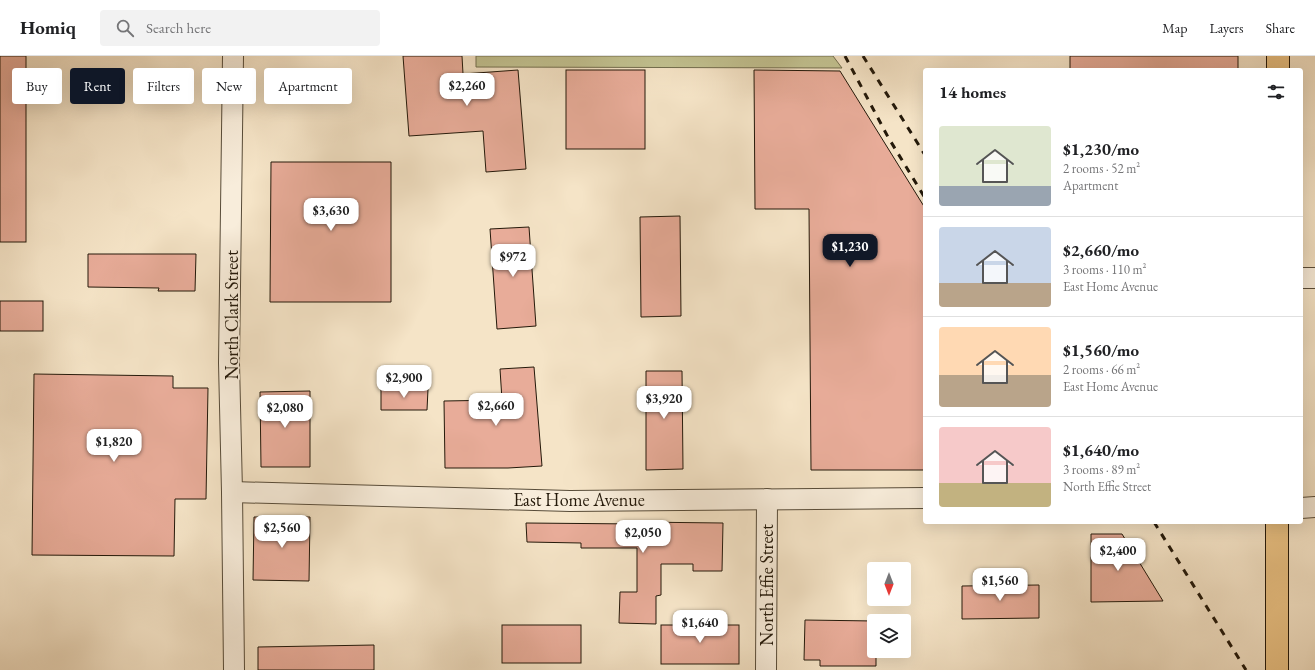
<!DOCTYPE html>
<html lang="en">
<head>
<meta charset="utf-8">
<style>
	:root { --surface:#fff; --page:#f2f2f2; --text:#202124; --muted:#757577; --line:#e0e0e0; --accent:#111827 }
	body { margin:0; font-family:"EB Garamond",serif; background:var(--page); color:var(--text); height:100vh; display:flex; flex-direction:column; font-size:15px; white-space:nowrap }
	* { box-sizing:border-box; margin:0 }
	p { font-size:13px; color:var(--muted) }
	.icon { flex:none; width:22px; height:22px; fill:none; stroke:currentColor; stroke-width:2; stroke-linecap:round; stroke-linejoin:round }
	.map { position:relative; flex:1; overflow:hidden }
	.drawer { position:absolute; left:923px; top:12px; width:380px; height:456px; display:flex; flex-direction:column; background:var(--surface); border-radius:4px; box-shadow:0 4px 16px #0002 }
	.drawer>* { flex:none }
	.guide { position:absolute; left:12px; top:12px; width:380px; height:36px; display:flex; gap:8px }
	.needle { width:26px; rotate:180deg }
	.controls { position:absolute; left:867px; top:506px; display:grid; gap:8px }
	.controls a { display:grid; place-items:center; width:44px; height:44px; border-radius:4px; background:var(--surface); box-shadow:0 4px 16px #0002; font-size:20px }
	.price { position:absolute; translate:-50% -34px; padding:0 9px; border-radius:8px; background:#fff; color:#222; font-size:13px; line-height:26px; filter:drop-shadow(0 1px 2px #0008) }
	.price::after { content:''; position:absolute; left:50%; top:24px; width:12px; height:9px; margin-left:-6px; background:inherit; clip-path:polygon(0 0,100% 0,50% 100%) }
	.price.current { background:var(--accent); color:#fff }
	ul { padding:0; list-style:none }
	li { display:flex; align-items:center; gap:12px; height:100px; padding:0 16px }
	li+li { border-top:1px solid var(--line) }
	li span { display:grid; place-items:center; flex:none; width:112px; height:80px; border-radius:4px; color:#555 }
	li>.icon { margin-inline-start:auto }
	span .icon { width:48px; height:48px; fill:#fffc; stroke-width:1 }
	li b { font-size:17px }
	h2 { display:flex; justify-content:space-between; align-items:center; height:48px; padding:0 16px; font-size:17px }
	.chip { padding:0 14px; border-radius:4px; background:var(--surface); box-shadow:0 4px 16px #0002; font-size:14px; line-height:36px }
	.chip.current { background:var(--accent); color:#fff }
	header { display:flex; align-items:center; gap:24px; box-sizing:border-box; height:56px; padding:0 20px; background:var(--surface); border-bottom:1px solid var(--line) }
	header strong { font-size:19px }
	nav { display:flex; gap:22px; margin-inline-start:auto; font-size:14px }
	.search { width:280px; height:36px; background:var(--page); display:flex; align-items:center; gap:10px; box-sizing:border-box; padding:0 14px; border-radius:4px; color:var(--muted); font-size:15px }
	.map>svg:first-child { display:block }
</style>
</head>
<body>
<header>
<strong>Homiq</strong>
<div class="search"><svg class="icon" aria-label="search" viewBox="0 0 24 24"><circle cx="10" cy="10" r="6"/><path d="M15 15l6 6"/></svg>Search here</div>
<nav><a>Map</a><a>Layers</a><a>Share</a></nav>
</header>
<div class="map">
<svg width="1315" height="614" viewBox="0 0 1315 614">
	<rect width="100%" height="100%" fill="#f5e4c7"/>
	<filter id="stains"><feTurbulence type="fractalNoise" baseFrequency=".005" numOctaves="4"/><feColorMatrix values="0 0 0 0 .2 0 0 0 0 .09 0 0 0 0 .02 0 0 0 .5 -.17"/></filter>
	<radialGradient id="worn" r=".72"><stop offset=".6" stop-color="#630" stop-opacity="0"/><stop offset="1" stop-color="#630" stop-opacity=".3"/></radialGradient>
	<path fill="#c2c291" stroke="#736e4e" d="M476,0H833L842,12L476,11Z"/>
	<g fill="#e8ac99" stroke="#24190a">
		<rect x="0" y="0" width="26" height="186"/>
		<path d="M403,0H462L463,18L518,14L526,113L486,116L483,75L409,80Z"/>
		<rect x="1070" y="0" width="168" height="14"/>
		<rect x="566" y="14" width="79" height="79"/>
		<path d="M754,14L840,15L925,152V414H811L809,153H755Z"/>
		<path d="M271,106H391V246H270Z"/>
		<path d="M680,160L681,260L641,261L640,161Z"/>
		<path d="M529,171L536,270L497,273L490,173Z"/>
		<path d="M88,198H196L195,235H158L159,232L88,231Z"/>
		<rect x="0" y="245" width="43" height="30"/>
		<path d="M534,311L542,410L508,412H445L444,345L502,344L500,313Z"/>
		<path d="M646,315H682L683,413L646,414Z"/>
		<path d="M34,318L173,320V332H208L206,443H175L174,500L32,499Z"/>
		<path d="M381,333H428L427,354H381Z"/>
		<path d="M310,335V411H261L260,336Z"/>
		<path d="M254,461H310L309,525L253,524Z"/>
		<path d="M637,466L723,467L722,515H693V508H661V539L656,540V568L619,567L620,536H637V492H581V487L527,486L526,467L637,468Z"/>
		<path d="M1091,478H1122L1163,545L1091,546Z"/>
		<path d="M1039,529V562L962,563V530Z"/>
		<path d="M805,564L874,565V595H876V610H820V604H804Z"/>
		<rect x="502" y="569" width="79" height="38"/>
		<rect x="661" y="569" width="78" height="39"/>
		<path d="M374,589V614H258V591Z"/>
	</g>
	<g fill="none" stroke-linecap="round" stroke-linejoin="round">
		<g stroke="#584c39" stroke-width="22">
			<g id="minor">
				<path d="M233,0L229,307L232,436L234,614"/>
				<path d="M1301,222H1315"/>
				<path d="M232,436L570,445L925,442"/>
				<path d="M1301,452L1315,451"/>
				<path d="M766,614L767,443"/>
			</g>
		</g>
		<g stroke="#24190a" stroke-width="24">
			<g id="major">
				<path d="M1278,14V0"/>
				<path d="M1277,614V466"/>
			</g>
		</g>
		<use href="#minor" stroke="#f8eddb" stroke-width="20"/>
		<use href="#major" stroke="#eac284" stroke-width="22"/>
		<g stroke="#24190a" stroke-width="3" stroke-dasharray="7 7" stroke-linecap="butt">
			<path d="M845,0L888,81L925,142"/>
			<path d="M863,0L925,99"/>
			<path d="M1154,466L1246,614"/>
		</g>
	</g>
	<g text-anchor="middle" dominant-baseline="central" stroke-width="3.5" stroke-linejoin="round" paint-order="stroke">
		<g font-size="18" fill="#24190a" stroke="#f8eddb">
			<text transform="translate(231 259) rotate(-90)">North Clark Street</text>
			<text x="579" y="443">East Home Avenue</text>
			<text transform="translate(766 529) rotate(-90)">North Effie Street</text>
		</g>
	</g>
	<rect width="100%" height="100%" filter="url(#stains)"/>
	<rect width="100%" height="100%" fill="url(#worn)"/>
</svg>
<div class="controls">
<a><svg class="needle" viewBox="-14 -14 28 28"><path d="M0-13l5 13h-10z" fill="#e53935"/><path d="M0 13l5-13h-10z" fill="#757577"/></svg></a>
<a><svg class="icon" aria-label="layers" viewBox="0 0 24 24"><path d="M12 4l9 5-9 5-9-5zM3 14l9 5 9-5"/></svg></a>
</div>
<b class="price" style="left:467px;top:51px">$2,260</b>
<b class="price" style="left:331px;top:176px">$3,630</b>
<b class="price current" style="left:850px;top:212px">$1,230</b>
<b class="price" style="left:513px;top:222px">$972</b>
<b class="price" style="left:404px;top:343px">$2,900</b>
<b class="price" style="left:664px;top:364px">$3,920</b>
<b class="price" style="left:496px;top:371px">$2,660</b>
<b class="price" style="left:285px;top:373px">$2,080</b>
<b class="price" style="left:114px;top:407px">$1,820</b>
<b class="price" style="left:282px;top:493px">$2,560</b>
<b class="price" style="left:643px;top:498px">$2,050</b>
<b class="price" style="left:1118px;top:516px">$2,400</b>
<b class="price" style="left:1000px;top:546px">$1,560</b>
<b class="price" style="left:700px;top:588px">$1,640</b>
<div class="guide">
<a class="chip">Buy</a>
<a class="chip current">Rent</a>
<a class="chip">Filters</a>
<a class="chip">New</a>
<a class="chip">Apartment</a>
</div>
<section class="drawer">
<h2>14 homes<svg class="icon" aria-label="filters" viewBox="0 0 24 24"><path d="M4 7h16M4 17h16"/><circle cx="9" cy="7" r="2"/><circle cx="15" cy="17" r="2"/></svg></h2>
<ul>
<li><span style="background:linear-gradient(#dfe7d0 75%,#9aa5b1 0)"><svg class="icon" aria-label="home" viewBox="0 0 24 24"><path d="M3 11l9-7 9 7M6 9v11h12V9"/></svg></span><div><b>$1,230/mo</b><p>2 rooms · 52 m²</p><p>Apartment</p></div></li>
<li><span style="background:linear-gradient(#c9d6e8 70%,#b9a48a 0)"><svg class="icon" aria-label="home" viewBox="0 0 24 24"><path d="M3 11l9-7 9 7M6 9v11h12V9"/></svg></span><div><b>$2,660/mo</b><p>3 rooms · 110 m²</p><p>East Home Avenue</p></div></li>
<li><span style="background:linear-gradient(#ffd9b3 60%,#b9a48a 0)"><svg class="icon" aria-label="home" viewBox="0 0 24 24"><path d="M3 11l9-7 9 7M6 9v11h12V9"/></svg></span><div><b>$1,560/mo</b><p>2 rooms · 66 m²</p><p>East Home Avenue</p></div></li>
<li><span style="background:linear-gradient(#f6c9c9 70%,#c2b280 0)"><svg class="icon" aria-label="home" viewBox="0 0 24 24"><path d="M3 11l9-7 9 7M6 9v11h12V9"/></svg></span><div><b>$1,640/mo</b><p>3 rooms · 89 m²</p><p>North Effie Street</p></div></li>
</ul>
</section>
</div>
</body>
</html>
